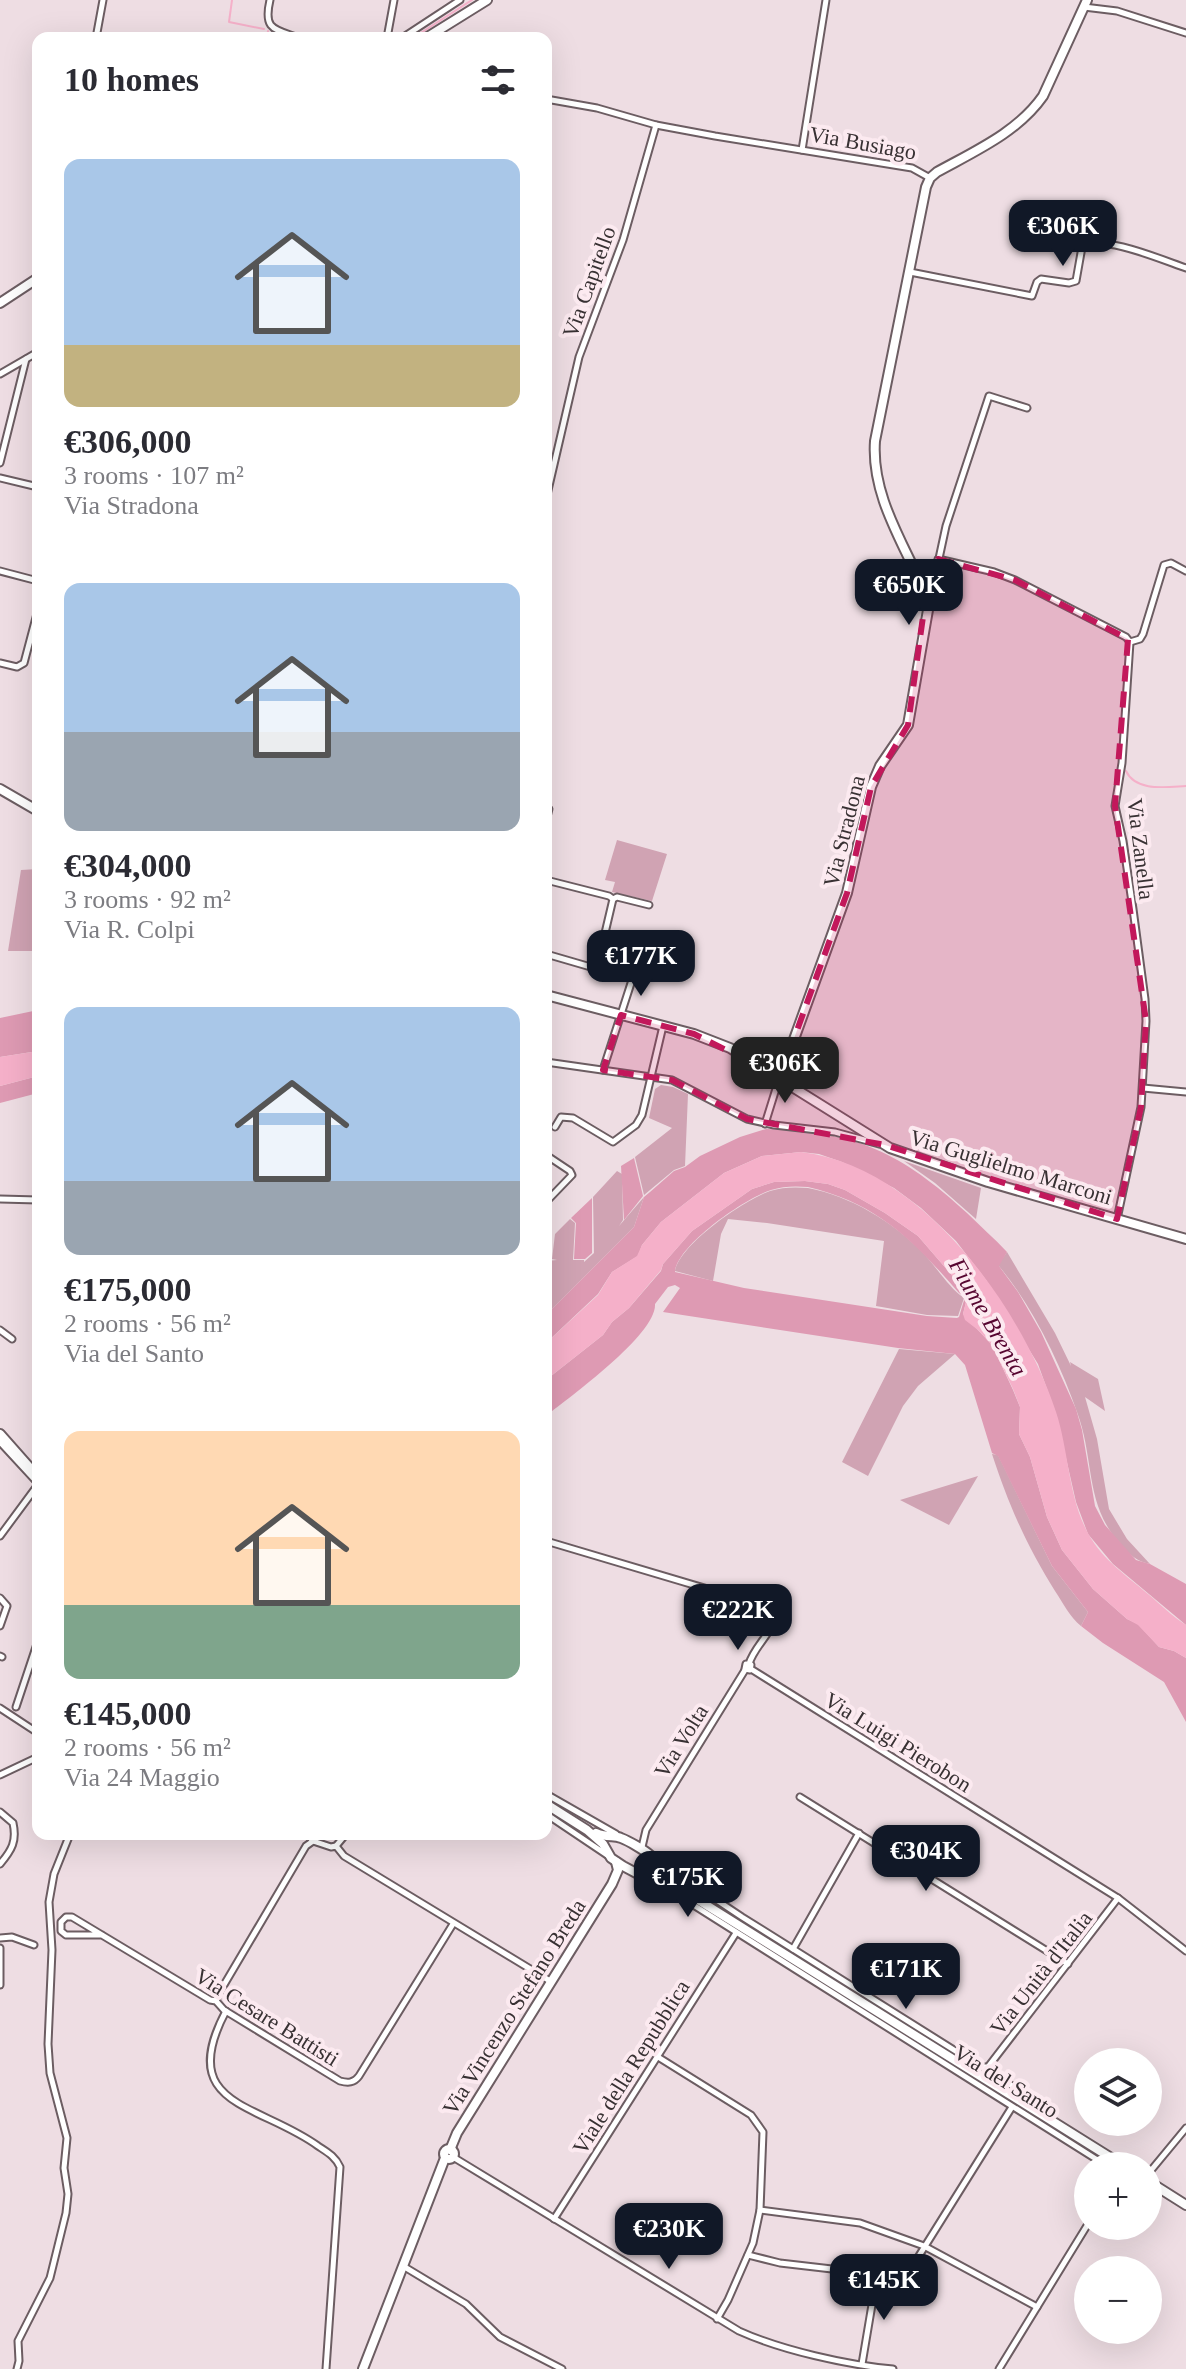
<!DOCTYPE html>
<html lang="en">
<head>
<meta charset="utf-8">
<style>
	:root { --surface:#fff; --page:#f7f7f7; --text:#2b2b33; --muted:#7c7c81; --accent:#111827 }
	body { margin:0; font-family:Georgia,serif; background:var(--page); color:var(--text); height:100vh; display:flex; flex-direction:column; font-size:30px; white-space:nowrap }
	* { box-sizing:border-box; margin:0 }
	p { font-size:26px; color:var(--muted) }
	.icon { flex:none; width:44px; height:44px; fill:none; stroke:currentColor; stroke-width:2; stroke-linecap:round; stroke-linejoin:round }
	.map { position:relative; flex:1; overflow:hidden }
	.panel { position:absolute; left:32px; top:32px; width:520px; height:1808px; display:flex; flex-direction:column; background:var(--surface); border-radius:16px; box-shadow:0 8px 32px #0002 }
	.panel>* { flex:none }
	.tools { position:absolute; left:1074px; top:2048px; display:grid; gap:16px }
	.tools a { display:grid; place-items:center; width:88px; height:88px; border-radius:50%; background:var(--surface); box-shadow:0 8px 32px #0002; font-size:40px }
	.price { position:absolute; translate:-50% -68px; padding:0 18px; border-radius:16px; background:var(--accent); color:#fff; font-size:26px; line-height:52px; filter:drop-shadow(0 2px 4px #0008) }
	.price::after { content:''; position:absolute; left:50%; top:48px; width:24px; height:18px; margin-left:-12px; background:inherit; clip-path:polygon(0 0,100% 0,50% 100%) }
	.price.current { background:#222; color:#fff }
	ul { padding:0; list-style:none }
	li { display:grid; align-content:center; gap:16px; height:424px; padding:0 32px }
	li span { display:grid; place-items:center; height:248px; border-radius:16px; color:#555 }
	li>.icon { margin-inline-start:auto }
	span .icon { width:144px; height:144px; fill:#fffc; stroke-width:1 }
	li b { font-size:34px }
	h2 { display:flex; justify-content:space-between; align-items:center; height:96px; padding:0 32px; font-size:34px }
	.map>svg:first-child { display:block }
</style>
</head>
<body>
<div class="map">
<svg width="1186" height="2369" viewBox="0 0 1186 2369">
	<rect width="100%" height="100%" fill="#eedde3"/>
	<g fill="#d0a3b3">
		<path d="M617,840L667,854L652,901L612,892L615,882L605,880Z"/>
		<path d="M38,869V951H8L21,870Z"/>
		<path d="M661,1085L673,1087L688,1094L685,1166L674,1170L644,1195L635,1157L672,1128L649,1118L655,1089Z"/>
		<path d="M904,1161L981,1188L976,1219L935,1183Z"/>
		<path d="M617,1171L622,1174L623,1220L619,1226L644,1197L634,1227L546,1315V1261L557,1260L552,1259L555,1234L570,1219L575,1223L573,1260H584V1262L594,1253L593,1197Z"/>
		<path d="M808,1188C850,1196 892,1221 922,1252C936,1266 948,1287 964,1298L958,1316L927,1315L876,1306L884,1241L767,1223L728,1219L721,1234L713,1281L675,1271C680,1244 744,1200 770,1191C782,1187 796,1187 808,1188Z"/>
		<path d="M1007,1252L1055,1333L1071,1366L1070,1362L1098,1379L1105,1411L1085,1397L1097,1439L1109,1509L1127,1539L1150,1564C1136,1561 1130,1555 1120,1544C1084,1503 1095,1460 1077,1412C1060,1363 1032,1305 998,1265Z"/>
		<path d="M899,1349L955,1354L918,1386L903,1406L868,1476L842,1462Z"/>
		<path d="M992,1454L998,1455L1052,1566L1088,1612L1081,1626C1070,1617 1063,1603 1055,1591C1026,1544 1009,1506 992,1454Z"/>
		<path d="M978,1476L949,1525L900,1500Z"/>
	</g>
	<g fill="#de9ab3" fill-rule="evenodd">
		<path d="M38,1010V1051L0,1057V1018Z"/>
		<path d="M38,1076V1093L0,1103V1086Z"/>
		<path d="M766,1129C855,1131 902,1153 967,1213C980,1226 994,1238 1007,1252L999,1266L1018,1292L1041,1332L1076,1409L1082,1430L1095,1506L1105,1525L1136,1560L1150,1564L1186,1584V1625L1113,1564L1088,1534L1076,1502L1056,1414L1038,1364L986,1280L956,1241L921,1208L894,1188L842,1162L819,1154L801,1152L762,1156L724,1173L661,1222L642,1245L638,1256L612,1272L598,1294L546,1343V1315L634,1227L644,1197L650,1192L674,1171L685,1167L700,1156L740,1137Z"/>
		<path d="M634,1158L643,1196L624,1220L621,1166Z"/>
		<path d="M805,1181L828,1184L845,1190L885,1213L918,1236L968,1294L963,1314L992,1345L1013,1390L1020,1407L1019,1434L1030,1457L1047,1517L1062,1550L1093,1589L1127,1619L1138,1624L1159,1647L1174,1651L1186,1658V1722L1164,1682L1103,1643L1081,1626L1088,1612L1052,1566L998,1456L992,1453L965,1365L955,1354L898,1348L663,1312L680,1288L675,1285L668,1287L655,1304C657,1334 570,1397 546,1416V1380L603,1335L612,1322L629,1308L661,1271L663,1264L692,1231L752,1189L774,1182ZM808,1187C877,1203 914,1241 959,1293L965,1297L959,1317L957,1318L927,1316L744,1288L675,1272C677,1245 745,1198 771,1190C783,1186 796,1186 808,1187Z"/>
		<path d="M592,1198V1253L585,1259H574L576,1223L571,1218Z"/>
	</g>
	<g fill="#f5b0c9">
		<path d="M38,1051V1076L0,1086V1057Z"/>
		<path d="M801,1152C921,1166 1021,1306 1056,1412C1069,1451 1068,1498 1089,1535C1103,1560 1127,1576 1148,1594C1161,1605 1172,1616 1186,1625V1658L1174,1651L1159,1647L1138,1625L1127,1619L1093,1589L1062,1550L1047,1517L1030,1457L1019,1434L1020,1407L1013,1389L992,1345L978,1330L965,1320L963,1314L968,1294L918,1236L885,1213L845,1190L828,1184L805,1181L774,1182L752,1189L692,1231L663,1264L661,1270L629,1308L612,1322L603,1335L546,1380V1343L598,1295L612,1272L637,1256L642,1245L661,1222L724,1173L762,1156Z"/>
	</g>
	<g fill="none" stroke-linecap="round" stroke-linejoin="round">
		<g stroke="#f5b0c9" stroke-width="2">
			<path d="M232,0L229,22L264,29"/>
			<path d="M267,38L268,31"/>
			<path d="M413,38L472,0"/>
			<path d="M32,276L38,273"/>
			<path d="M1126,771C1136,792 1166,787 1186,786"/>
		</g>
		<g stroke="#6c5d62" stroke-width="9">
			<g id="street">
				<path d="M270,0C263,30 274,29 299,38"/>
				<path d="M1084,7L1117,11L1186,33"/>
				<path d="M96,38L103,0"/>
				<path d="M387,38L394,0"/>
				<path d="M402,38L460,0"/>
				<path d="M546,99L597,108L656,125L715,136L912,168L930,178"/>
				<path d="M802,150L826,0"/>
				<path d="M910,272L1032,296L1037,282L1041,279L1069,283L1076,281L1082,247C1100,233 1165,261 1186,268"/>
				<path d="M0,374L38,352"/>
				<path d="M0,463L26,359"/>
				<path d="M0,478L38,487"/>
				<path d="M546,499L579,357L623,240L656,125"/>
				<path d="M938,559L994,572L1015,580L1126,637L1130,642L1122,763L1115,806L1123,841L1133,909L1145,999L1146,1021L1141,1107L1117,1219"/>
				<path d="M0,571L38,581"/>
				<path d="M926,595L932,591L946,526L989,396L1027,408"/>
				<path d="M1130,642L1140,639L1143,634L1164,565L1171,563L1186,571"/>
				<path d="M0,663L17,667L24,663L38,610"/>
				<path d="M546,821L549,809"/>
				<path d="M546,880L609,896L613,899L597,967"/>
				<path d="M613,899L617,897L649,905"/>
				<path d="M546,954L632,979L638,980L641,977"/>
				<path d="M546,1062L672,1080L747,1119L774,1125L835,1132L879,1144"/>
				<path d="M603,1070L632,980"/>
				<path d="M1143,1088L1186,1092"/>
				<path d="M765,1124L779,1079"/>
				<path d="M555,1127L561,1117L573,1118L613,1142L636,1125L642,1115L663,1026"/>
				<path d="M546,1155L570,1171L572,1175L546,1202"/>
				<path d="M0,1199L38,1200"/>
				<path d="M0,1330L12,1339"/>
				<path d="M0,1442L35,1480"/>
				<path d="M0,1536L37,1486"/>
				<path d="M546,1541L768,1607L775,1613C775,1631 754,1646 749,1664"/>
				<path d="M0,1598L7,1606L0,1626"/>
				<path d="M0,1656L2,1657"/>
				<path d="M746,1664L751,1665L750,1670L745,1669Z"/>
				<path d="M751,1669L1118,1898L1186,1951"/>
				<path d="M16,1707L38,1641"/>
				<path d="M0,1708L38,1733"/>
				<path d="M0,1775L38,1757"/>
				<path d="M546,1794L616,1834"/>
				<path d="M800,1797L1068,1964"/>
				<path d="M0,1812L13,1823C17,1841 12,1850 0,1864"/>
				<path d="M546,1814L607,1855"/>
				<path d="M307,1834L313,1841L331,1847L336,1846L344,1856L550,1981"/>
				<path d="M336,1846L346,1834"/>
				<path d="M642,1847L646,1830L745,1670"/>
				<path d="M655,1859L742,1917L981,2067H988L1003,2080L1036,2101L1037,2104L1034,2110"/>
				<path d="M643,1876L668,1889L1107,2166"/>
				<path d="M102,1935H66L61,1931V1922L66,1917H72L210,2000L216,2001L224,2010L340,2081C348,2083 354,2083 359,2076L453,1924"/>
				<path d="M0,1938L12,1937L34,1945"/>
				<path d="M0,1948V1985"/>
				<path d="M793,1949L859,1833"/>
				<path d="M216,2001L218,1995L306,1846L313,1841"/>
				<path d="M226,2011C175,2107 259,2103 318,2146C327,2152 335,2156 340,2167L326,2369"/>
				<path d="M658,2057L751,2115L763,2132L760,2210L753,2243L728,2300L717,2319"/>
				<path d="M988,2067L1118,1898"/>
				<path d="M453,2157L739,2331C781,2350 847,2365 893,2369"/>
				<path d="M1148,2174L1186,2128"/>
				<path d="M760,2210L860,2223L924,2246L1037,2307"/>
				<path d="M554,2219L736,1933"/>
				<path d="M748,2255L780,2263L901,2277L906,2273L917,2259L1012,2107"/>
				<path d="M403,2266L466,2304L500,2337L562,2369"/>
				<path d="M862,2364L877,2275"/>
				<path d="M17,2369L19,2361L18,2341L50,2278L66,2213L68,2194L64,2168L67,2138L50,2073L48,2044L52,1950L49,1902L54,1874L70,1834"/>
				<path d="M999,2369L1088,2224"/>
			</g>
		</g>
		<g stroke="#6c5d62" stroke-width="12">
			<g id="secondary">
				<path d="M426,38L487,0"/>
				<path d="M0,303L38,278"/>
				<path d="M0,789L38,811"/>
				<path d="M546,995L694,1034L730,1048L890,1148L988,1182L1186,1239"/>
				<path d="M780,1078L847,893L871,787L880,766L908,725L928,610L926,595C905,545 871,497 875,441L926,187L930,178L937,172C975,151 1018,132 1043,96L1087,0"/>
				<path d="M0,1434L38,1477"/>
				<path d="M546,1804L587,1830L603,1844L611,1858L623,1866L638,1874H649L671,1883L1124,2166"/>
				<path d="M596,1833C607,1838 614,1835 621,1838C629,1841 644,1850 650,1855C656,1862 654,1868 665,1876"/>
				<circle cx="449" cy="2154" r="5"/>
				<path d="M450,2150L457,2133L612,1884L618,1870L616,1862"/>
				<path d="M1148,2181L1186,2205"/>
				<path d="M363,2369L445,2158"/>
			</g>
		</g>
		<use href="#street" stroke="#fff" stroke-width="5"/>
		<use href="#secondary" stroke="#fff" stroke-width="8"/>
	</g>
	<path fill="#c2185b" fill-opacity="0.2" stroke="#c2185b" stroke-width="6" stroke-dasharray="16 10" stroke-linejoin="round" d="M938,559L1015,580L1128,639L1115,806L1146,1021L1141,1107L1117,1219L885,1145L747,1119L672,1080L603,1070L621,1015L694,1034L780,1077L847,893L871,787L908,725L926,595Z"/>
	<g text-anchor="middle" dominant-baseline="central" stroke-width="8" stroke-linejoin="round" paint-order="stroke">
		<g font-size="22" fill="#383133" stroke="#fceaf0">
			<text transform="translate(863 143) rotate(10)">Via Busiago</text>
			<text transform="translate(589 282) rotate(-70)">Via Capitello</text>
			<text transform="translate(844 831) rotate(-76)">Via Stradona</text>
			<text transform="translate(1141 849) rotate(83)">Via Zanella</text>
			<text transform="translate(1011 1167) rotate(17)">Via Guglielmo Marconi</text>
			<text transform="translate(681 1741) rotate(-58)">Via Volta</text>
			<text transform="translate(898 1742) rotate(32)">Via Luigi Pierobon</text>
			<text transform="translate(1041 1973) rotate(-52)">Via Unità d'Italia</text>
			<text transform="translate(514 2007) rotate(-58)">Via Vincenzo Stefano Breda</text>
			<text transform="translate(267 2017) rotate(32)">Via Cesare Battisti</text>
			<text transform="translate(631 2067) rotate(-58)">Viale della Repubblica</text>
			<text transform="translate(1006 2081) rotate(32)">Via del Santo</text>
		</g>
		<g font-size="24" font-style="italic" fill="#570631" stroke="#fceaf0">
			<text transform="translate(988 1317) rotate(60)">Fiume Brenta</text>
		</g>
	</g>
</svg>
<div class="tools">
<a><svg class="icon" aria-label="layers" viewBox="0 0 24 24"><path d="M12 4l9 5-9 5-9-5zM3 14l9 5 9-5"/></svg></a>
<a>+</a>
<a>−</a>
</div>
<b class="price" style="left:1063px;top:268px">€306K</b>
<b class="price" style="left:909px;top:627px">€650K</b>
<b class="price" style="left:641px;top:998px">€177K</b>
<b class="price current" style="left:785px;top:1105px">€306K</b>
<b class="price" style="left:738px;top:1652px">€222K</b>
<b class="price" style="left:926px;top:1893px">€304K</b>
<b class="price" style="left:688px;top:1919px">€175K</b>
<b class="price" style="left:906px;top:2011px">€171K</b>
<b class="price" style="left:669px;top:2271px">€230K</b>
<b class="price" style="left:884px;top:2322px">€145K</b>
<section class="panel">
<h2>10 homes<svg class="icon" aria-label="filters" viewBox="0 0 24 24"><path d="M4 7h16M4 17h16"/><circle cx="9" cy="7" r="2"/><circle cx="15" cy="17" r="2"/></svg></h2>
<ul>
<li><span style="background:linear-gradient(#a9c7e8 75%,#c2b280 0)"><svg class="icon" aria-label="home" viewBox="0 0 24 24"><path d="M3 11l9-7 9 7M6 9v11h12V9"/></svg></span><div><b>€306,000</b><p>3 rooms · 107 m²</p><p>Via Stradona</p></div></li>
<li><span style="background:linear-gradient(#a9c7e8 60%,#9aa5b1 0)"><svg class="icon" aria-label="home" viewBox="0 0 24 24"><path d="M3 11l9-7 9 7M6 9v11h12V9"/></svg></span><div><b>€304,000</b><p>3 rooms · 92 m²</p><p>Via R. Colpi</p></div></li>
<li><span style="background:linear-gradient(#a9c7e8 70%,#9aa5b1 0)"><svg class="icon" aria-label="home" viewBox="0 0 24 24"><path d="M3 11l9-7 9 7M6 9v11h12V9"/></svg></span><div><b>€175,000</b><p>2 rooms · 56 m²</p><p>Via del Santo</p></div></li>
<li><span style="background:linear-gradient(#ffd9b3 70%,#7fa58c 0)"><svg class="icon" aria-label="home" viewBox="0 0 24 24"><path d="M3 11l9-7 9 7M6 9v11h12V9"/></svg></span><div><b>€145,000</b><p>2 rooms · 56 m²</p><p>Via 24 Maggio</p></div></li>
</ul>
</section>
</div>
</body>
</html>
